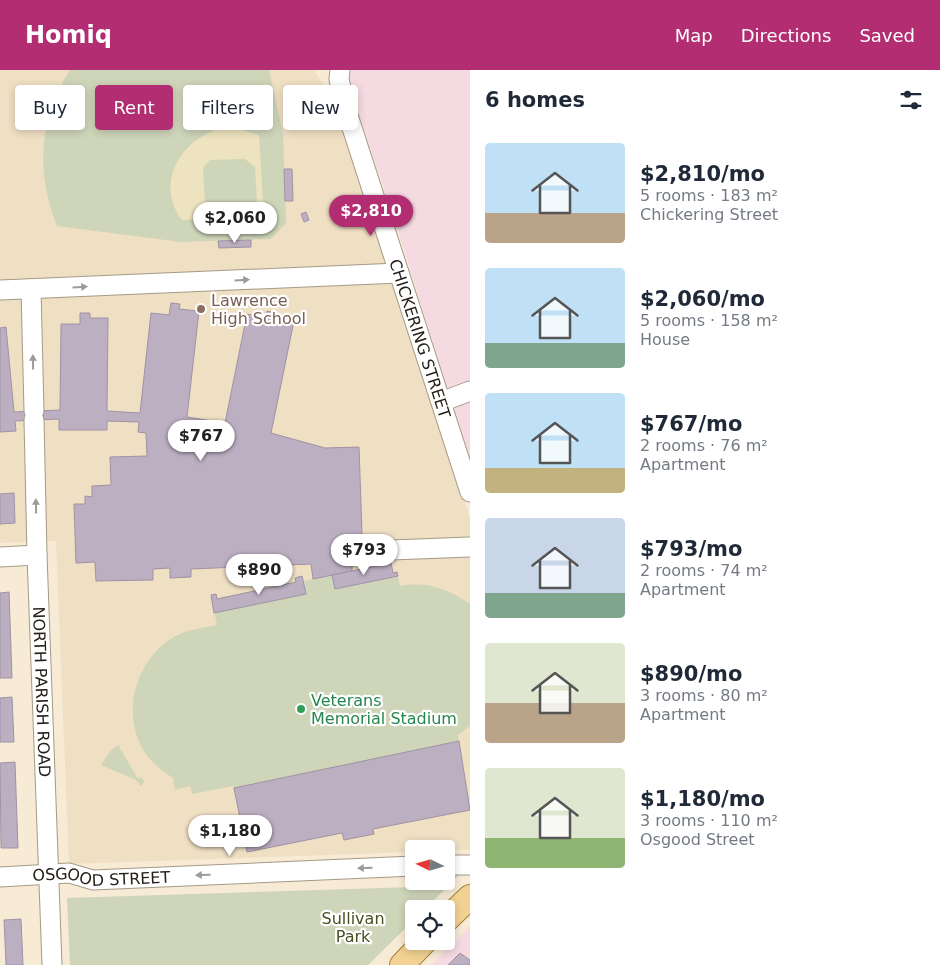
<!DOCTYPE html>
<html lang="en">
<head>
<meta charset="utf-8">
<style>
	:root { --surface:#fff; --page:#f6f6f7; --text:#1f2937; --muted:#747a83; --accent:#b22d72 }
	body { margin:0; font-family:"DejaVu Sans",sans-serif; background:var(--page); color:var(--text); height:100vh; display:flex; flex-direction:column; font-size:19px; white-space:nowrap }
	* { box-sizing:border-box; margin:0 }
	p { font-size:16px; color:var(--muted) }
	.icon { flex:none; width:28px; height:28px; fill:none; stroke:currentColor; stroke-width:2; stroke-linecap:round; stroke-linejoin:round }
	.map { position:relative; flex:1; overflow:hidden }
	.sheet { display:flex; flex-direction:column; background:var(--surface); width:470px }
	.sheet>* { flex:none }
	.top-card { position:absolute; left:15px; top:15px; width:380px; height:45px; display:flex; gap:10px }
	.needle { width:32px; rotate:275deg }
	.controls { position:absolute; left:405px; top:770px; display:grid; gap:10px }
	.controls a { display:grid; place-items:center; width:50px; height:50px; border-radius:5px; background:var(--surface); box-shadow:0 2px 8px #0003; font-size:25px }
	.price { position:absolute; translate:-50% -42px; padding:0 11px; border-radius:18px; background:#fff; color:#222; font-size:16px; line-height:32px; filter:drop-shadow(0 1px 2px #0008) }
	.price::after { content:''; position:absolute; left:50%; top:30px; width:15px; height:11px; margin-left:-8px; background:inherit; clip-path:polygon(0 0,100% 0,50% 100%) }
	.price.selected { background:var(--accent); color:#fff }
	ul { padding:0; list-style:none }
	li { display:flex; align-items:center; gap:15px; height:125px; padding:0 15px }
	li span { display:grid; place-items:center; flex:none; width:140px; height:100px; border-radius:5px; color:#555 }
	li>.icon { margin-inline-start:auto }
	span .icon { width:60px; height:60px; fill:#fffc; stroke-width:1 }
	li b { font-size:21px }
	h2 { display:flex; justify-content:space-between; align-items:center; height:60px; padding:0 15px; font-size:21px }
	.chip { padding:0 18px; border-radius:5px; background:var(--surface); box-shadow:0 2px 8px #0003; font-size:18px; line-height:45px }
	.chip.selected { background:var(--accent); color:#fff }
	header { display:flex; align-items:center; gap:30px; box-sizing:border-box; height:70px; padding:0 25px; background:var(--accent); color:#fff }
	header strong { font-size:24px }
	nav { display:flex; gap:28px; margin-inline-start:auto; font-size:18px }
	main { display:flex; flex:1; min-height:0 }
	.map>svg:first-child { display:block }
</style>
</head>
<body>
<header>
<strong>Homiq</strong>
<nav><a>Map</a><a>Directions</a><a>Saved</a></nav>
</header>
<main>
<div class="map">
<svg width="470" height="895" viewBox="0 0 470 895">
	<rect width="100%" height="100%" fill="#f7ebd6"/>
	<g fill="#f5dbe1">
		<path d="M343,0H470V393L393,144Z"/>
		<path d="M470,856V895H431Z"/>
	</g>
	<path fill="#efdfc3" d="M0,0H314L333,31L470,448V780L414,779V782L69,794L56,471L0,473Z"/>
	<g fill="#ced5b9">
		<path d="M70,0H269L283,63L286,153L271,169L181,172L57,156C36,103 38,49 70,0Z"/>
		<path d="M391,493L392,503L397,502L400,516C426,511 449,519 470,534V656L458,665L470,740L373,759L374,764L344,770L342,763L247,782L233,716L192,724L190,716L175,720L173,708C164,702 156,696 149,688C118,650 134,588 176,566C188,559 204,558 217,555L211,525L216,524L218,529L296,512L295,508L302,506L304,511Z"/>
		<path d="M118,675L138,709L140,707L145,711L141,716L136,710L101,695L111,680Z"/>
		<path d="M446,805H459L425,839H414V850L368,895H70L67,828L414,817L413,806L414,811H446Z"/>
	</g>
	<path fill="#ede3be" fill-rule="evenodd" d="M232,57L259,65L263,131L271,138L273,145L271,151L260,157L252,153L248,147L182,150C151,110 187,60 232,57ZM245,89L255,97L257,132L248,142L215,143L205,134L203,98L210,90Z"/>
	<g fill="#bdafc2" stroke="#a092a4">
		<path d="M284,99H292L293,131H285Z"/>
		<path d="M306,142L309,150L304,152L301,144Z"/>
		<path d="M251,170V177L219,178L218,171Z"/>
		<path d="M171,233L180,234L179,239L199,241L187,347L225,353L247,244L266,248L267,241L276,243L275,247L294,251L271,363L325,378L359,377L363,493L352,494V501L313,509L311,494L191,499V507L170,508V498L153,499V510L96,511L95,492L76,493L74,434H85V426L92,427V416L111,415L110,387L147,386L146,363L138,362L139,352L107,351V360H59V349L15,351L16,361L0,362V258L6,257L14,342L60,340L61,254H80V243H90V248H108L107,341L140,343L151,243L169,245Z"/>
		<path d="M14,423L15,453L0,454V424Z"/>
		<path d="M391,493L393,503L397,502L398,506L335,519L332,505Z"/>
		<path d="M302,506L306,524L214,543L211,525L216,524L217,529L296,512L295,508Z"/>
		<path d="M9,522L12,608H0V523Z"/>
		<path d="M12,627L14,672H0V628Z"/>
		<path d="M459,671L470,740L373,759L374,764L344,770L342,763L247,782L234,718Z"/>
		<path d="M15,692L18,778H1L0,693Z"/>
		<path d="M21,849L23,895H6L4,850Z"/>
		<path d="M460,883L470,890V895H448Z"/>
	</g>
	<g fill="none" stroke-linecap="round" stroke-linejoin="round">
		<g stroke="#a59a86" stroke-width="21">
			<g id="minor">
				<path id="s1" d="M340,0L339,9L344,33L470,422"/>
				<path d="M31,219L34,341"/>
				<path d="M0,220L399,203"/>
				<path d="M441,332L470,321"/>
				<path id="s2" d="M34,350L37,485L52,895"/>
				<path d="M365,481L470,477"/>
				<path d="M0,487L37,485"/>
				<path d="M446,795H470"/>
				<path id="s3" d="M0,807L69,803L93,810L414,796"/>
			</g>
		</g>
		<g stroke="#a38038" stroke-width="26">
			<g id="major">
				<path d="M446,850L470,827"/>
				<path d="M402,895L425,871"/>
			</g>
		</g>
		<use href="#minor" stroke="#fff" stroke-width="19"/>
		<use href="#major" stroke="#f1d292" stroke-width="24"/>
	</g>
	<defs><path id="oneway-solid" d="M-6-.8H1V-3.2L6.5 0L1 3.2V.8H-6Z" transform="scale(1.25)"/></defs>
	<g fill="#9d9b98">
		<use href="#oneway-solid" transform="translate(242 210) rotate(-3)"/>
		<use href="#oneway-solid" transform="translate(80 217) rotate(-3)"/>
		<use href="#oneway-solid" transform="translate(33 292) rotate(-91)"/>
		<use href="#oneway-solid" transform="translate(36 436) rotate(-91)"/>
		<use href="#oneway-solid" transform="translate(365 798) rotate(178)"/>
		<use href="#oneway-solid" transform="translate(203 805) rotate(178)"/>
	</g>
	<circle fill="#8d6e63" stroke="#fff" stroke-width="2" cx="201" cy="239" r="5"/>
	<circle fill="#2e9e5b" stroke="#fff" stroke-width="2" cx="301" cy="639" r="5"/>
	<g text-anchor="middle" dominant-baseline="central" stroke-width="4.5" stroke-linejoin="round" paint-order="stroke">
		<g font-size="16" fill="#785e54" stroke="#fff" text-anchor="start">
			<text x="211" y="230">Lawrence<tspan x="211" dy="18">High School</tspan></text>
		</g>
		<g font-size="16" fill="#252019" stroke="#fff">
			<text stroke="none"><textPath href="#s1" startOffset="281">CHICKERING STREET</textPath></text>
			<text stroke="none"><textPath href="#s2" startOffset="272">NORTH PARISH ROAD</textPath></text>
			<text stroke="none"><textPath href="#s3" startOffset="102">OSGOOD STREET</textPath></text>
		</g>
		<g font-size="16" fill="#27864d" stroke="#fff" text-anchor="start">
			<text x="311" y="630">Veterans<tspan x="311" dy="18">Memorial Stadium</tspan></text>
		</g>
		<g font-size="16" fill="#475020" stroke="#fff">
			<text x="353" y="848">Sullivan<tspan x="353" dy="18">Park</tspan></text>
		</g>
	</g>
</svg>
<div class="controls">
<a><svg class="needle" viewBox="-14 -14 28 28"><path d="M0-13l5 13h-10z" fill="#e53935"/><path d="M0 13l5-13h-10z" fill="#747a83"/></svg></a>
<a><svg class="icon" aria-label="locate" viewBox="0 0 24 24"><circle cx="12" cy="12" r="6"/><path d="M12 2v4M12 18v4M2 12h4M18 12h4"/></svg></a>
</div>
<b class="price selected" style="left:371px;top:167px">$2,810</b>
<b class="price" style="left:235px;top:174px">$2,060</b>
<b class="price" style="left:201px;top:392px">$767</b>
<b class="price" style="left:364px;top:506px">$793</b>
<b class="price" style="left:259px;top:526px">$890</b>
<b class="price" style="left:230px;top:787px">$1,180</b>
<div class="top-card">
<a class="chip">Buy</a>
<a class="chip selected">Rent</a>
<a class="chip">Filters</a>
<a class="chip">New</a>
</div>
</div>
<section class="sheet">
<h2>6 homes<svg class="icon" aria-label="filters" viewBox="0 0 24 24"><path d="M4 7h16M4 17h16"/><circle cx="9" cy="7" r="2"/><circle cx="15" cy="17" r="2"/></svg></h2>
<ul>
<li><span style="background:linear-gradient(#bfe0f5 70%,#b9a48a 0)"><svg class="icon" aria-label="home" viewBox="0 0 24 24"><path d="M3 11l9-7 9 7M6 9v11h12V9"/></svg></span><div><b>$2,810/mo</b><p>5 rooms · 183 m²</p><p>Chickering Street</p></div></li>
<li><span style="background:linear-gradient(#bfe0f5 75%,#7fa58c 0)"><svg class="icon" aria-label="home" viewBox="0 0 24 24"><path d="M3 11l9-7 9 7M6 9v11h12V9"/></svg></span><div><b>$2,060/mo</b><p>5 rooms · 158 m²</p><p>House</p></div></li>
<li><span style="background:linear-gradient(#bfe0f5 75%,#c2b280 0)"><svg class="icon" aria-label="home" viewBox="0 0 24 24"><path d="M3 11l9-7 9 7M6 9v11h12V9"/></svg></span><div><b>$767/mo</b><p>2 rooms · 76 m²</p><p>Apartment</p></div></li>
<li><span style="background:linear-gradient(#c9d6e8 75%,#7fa58c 0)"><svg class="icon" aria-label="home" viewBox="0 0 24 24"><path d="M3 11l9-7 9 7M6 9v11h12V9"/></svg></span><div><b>$793/mo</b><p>2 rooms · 74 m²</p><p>Apartment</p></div></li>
<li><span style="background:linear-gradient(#dfe7d0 60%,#b9a48a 0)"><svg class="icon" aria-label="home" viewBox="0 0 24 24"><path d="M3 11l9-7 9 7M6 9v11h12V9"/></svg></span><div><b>$890/mo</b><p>3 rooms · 80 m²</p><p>Apartment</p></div></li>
<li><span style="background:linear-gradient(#dfe7d0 70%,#8fb573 0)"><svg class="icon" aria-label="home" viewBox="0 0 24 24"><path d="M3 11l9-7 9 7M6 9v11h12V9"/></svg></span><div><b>$1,180/mo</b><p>3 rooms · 110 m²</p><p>Osgood Street</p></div></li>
</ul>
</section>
</main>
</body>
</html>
